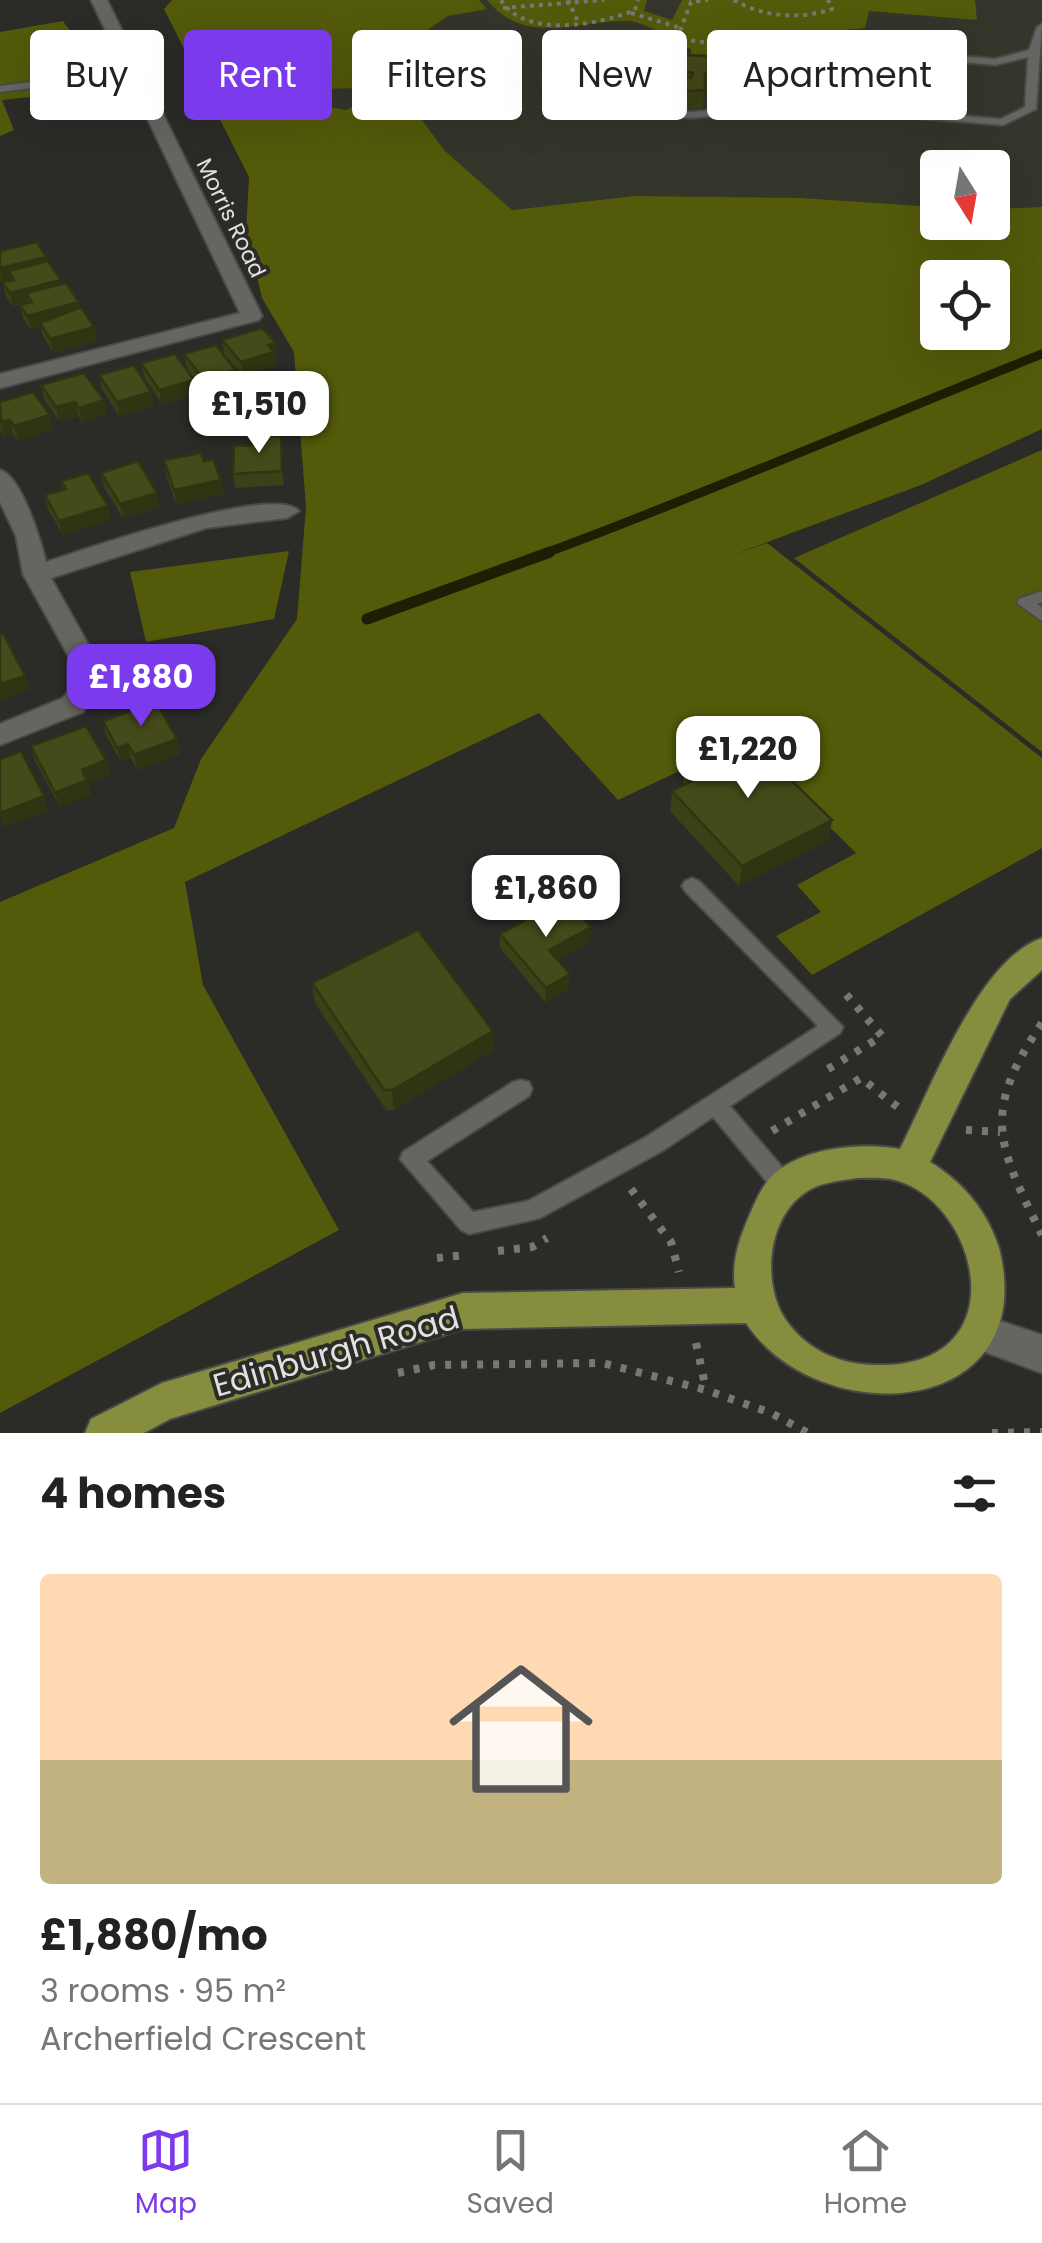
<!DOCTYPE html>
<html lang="en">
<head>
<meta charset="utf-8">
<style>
	:root { --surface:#fff; --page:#f2f2f2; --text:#222; --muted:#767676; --line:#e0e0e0; --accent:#7c3aed }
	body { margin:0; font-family:Poppins,sans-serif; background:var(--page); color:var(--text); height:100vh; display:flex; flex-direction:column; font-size:38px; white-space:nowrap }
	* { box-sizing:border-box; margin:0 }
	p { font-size:32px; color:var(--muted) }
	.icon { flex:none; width:55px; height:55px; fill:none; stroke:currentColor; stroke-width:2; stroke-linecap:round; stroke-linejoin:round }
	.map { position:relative; height:1433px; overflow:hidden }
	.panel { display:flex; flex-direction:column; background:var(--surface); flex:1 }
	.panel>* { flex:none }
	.guide { position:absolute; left:30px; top:30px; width:982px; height:90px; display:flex; gap:20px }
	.needle { width:65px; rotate:169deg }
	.fabs { position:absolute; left:920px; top:150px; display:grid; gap:20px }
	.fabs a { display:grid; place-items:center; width:90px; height:90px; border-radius:10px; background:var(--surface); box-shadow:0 10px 40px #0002; font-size:50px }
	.price { position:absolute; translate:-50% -85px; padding:0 22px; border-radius:20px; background:#fff; color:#222; font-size:32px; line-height:65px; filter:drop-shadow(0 2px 5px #0008) }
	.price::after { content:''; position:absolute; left:50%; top:60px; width:30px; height:22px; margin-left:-15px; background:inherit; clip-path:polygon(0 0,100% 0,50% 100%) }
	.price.selected { background:var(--accent); color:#fff }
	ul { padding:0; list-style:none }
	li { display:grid; align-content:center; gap:20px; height:530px; padding:0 40px }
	li span { display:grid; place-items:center; height:310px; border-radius:10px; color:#555 }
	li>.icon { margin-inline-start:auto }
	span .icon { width:180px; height:180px; fill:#fffc; stroke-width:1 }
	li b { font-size:42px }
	h2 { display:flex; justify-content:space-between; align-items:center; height:120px; padding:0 40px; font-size:42px }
	.chip { padding:0 35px; border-radius:10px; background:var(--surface); box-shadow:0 10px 40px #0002; font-size:35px; line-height:90px }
	.chip.selected { background:var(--accent); color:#fff }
	.tabs { display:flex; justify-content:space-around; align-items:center; height:140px; border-top:2px solid var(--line); background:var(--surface); font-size:28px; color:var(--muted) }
	.tabs a { display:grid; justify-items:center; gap:5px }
	.tabs .selected { color:var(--accent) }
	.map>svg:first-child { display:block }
</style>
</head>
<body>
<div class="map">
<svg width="1042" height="1433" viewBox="0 0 1042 1433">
	<rect width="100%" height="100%" fill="#2b2b28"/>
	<path fill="#34352b" d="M479,0H1042V207L993,209L992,168H938L937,207L801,198L634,196L512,210L444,150L417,113L365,100L346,110L307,103L301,93L312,89L379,88L390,75V57L448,16L486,8Z"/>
	<g fill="#535a0a" fill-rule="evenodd">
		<path d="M172,0H479L487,9L448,16L390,56V75L379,88L312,89L302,94L308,103L346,110L365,100L402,102L417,113L444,150L512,210L634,196L801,198L937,207L938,222H992L993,209L1042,207V429L921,485L730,556L767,543L1042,758V848L812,975L776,936L821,912L797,885L856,853L743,741L618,800L539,713L185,882L203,985L339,1230L0,1413V902L174,828L201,759L297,619L306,507L294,352L262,298L246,232L249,177L164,9ZM938,278H992V332H938Z"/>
		<path d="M487,0H647L644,11L672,20L682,0H975L977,20L869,11L865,28L820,32L819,42C775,40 735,59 691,57V49L671,43L656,46L661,32C652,29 640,22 630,21C578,19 526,48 487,0Z"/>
		<path d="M63,21L111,88L2,100L14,130L0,136V32Z"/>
		<path d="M1042,450V752L794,558Z"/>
		<path d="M289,551L274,619L146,642L130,572Z"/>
	</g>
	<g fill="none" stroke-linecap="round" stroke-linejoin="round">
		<path stroke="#1c1f03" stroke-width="9" d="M543,554C711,492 875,420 1042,354"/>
		<path stroke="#1c1f03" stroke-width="11" d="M367,619L550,552"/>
		<g stroke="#494a47" stroke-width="4">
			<g id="service">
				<path d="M1042,24L1036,109L1003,125L803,109L690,118L629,111L543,80L555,53L576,48L624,52L628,53V57L576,54L563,57L554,78L603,95V91L607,90L675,97L680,100L679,102L605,96L635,106L690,112L803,103L1001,119L1025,107L1028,57L995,65L795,47L710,65L705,62L795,41L995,59L1029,50L1037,27Z"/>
				<path d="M136,69L140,70V74L0,92V86Z"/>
				<path d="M1042,591V602L1037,604L1042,608V621L1017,603L1019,599Z"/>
				<path d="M692,878L699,881L843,1027L840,1033L730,1106L793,1180L796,1187L793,1194L785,1197L777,1194L713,1117L662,1151L540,1218L469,1234L461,1230L400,1159L403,1152L513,1082L521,1080L529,1082L532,1089L529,1096L427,1161L473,1212L528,1201L646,1137L818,1026L685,891L682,886L685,881Z"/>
			</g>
		</g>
		<g stroke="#494a47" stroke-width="4">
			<g id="minor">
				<path d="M91,0H107L262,316L259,320L0,388V374L240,313Z"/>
				<path d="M0,470C21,475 41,541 46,562C84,550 275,483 299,511L287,518L206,528L51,578L99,664L101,684L83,712L0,745V724L63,698L74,683L73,664L23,574L16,536L0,502Z"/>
				<path d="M982,1315L1042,1335V1373L969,1346L963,1333L969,1320Z"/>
			</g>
		</g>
		<g stroke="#494a47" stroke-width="4">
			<path id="primary" d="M1042,938V970L1010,999L930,1162C963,1182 987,1211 999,1248C1042,1419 819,1433 746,1323L463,1329L170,1419L144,1433H85L91,1419L162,1383L463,1293L735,1288C732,1265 737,1246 745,1226C752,1210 759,1190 771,1177C800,1147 862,1142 900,1149C930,1091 978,960 1042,938ZM857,1178C869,1178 883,1177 895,1180C980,1202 1020,1370 874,1365C840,1364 809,1351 788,1323C761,1288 766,1218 806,1192C820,1182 840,1181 857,1178Z"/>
		</g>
		<g stroke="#777774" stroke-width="4" stroke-dasharray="4 5" stroke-linecap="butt">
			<path d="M501,0C525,39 599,25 635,10L638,0"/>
			<path d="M568,0L578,22"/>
			<path d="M734,0C762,17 801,20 832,9L828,0"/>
			<path d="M503,8L604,0"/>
			<path d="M631,13L681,28"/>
			<path d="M704,42L677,39L691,2L708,0"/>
		</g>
		<g stroke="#777774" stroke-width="8" stroke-dasharray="6 10" stroke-linecap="butt">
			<path d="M1042,1023C981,1113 997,1144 1042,1235"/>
			<path d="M828,1069L882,1036L845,993H838"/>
			<path d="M966,1130L1000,1132"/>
			<path d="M772,1131L861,1078L899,1108"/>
			<path d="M631,1189L671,1242L679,1272"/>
			<path d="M498,1251L532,1247L547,1238"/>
			<path d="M437,1258L465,1255"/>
			<path d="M696,1343L706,1389"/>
			<path d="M398,1373L434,1365L603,1363L706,1390L771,1413L808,1433"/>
			<path d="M992,1433L1042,1432"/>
		</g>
		<use href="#service" fill="#656661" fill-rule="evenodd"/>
		<use href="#minor" fill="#656661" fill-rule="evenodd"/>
		<use href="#primary" fill="#878d3f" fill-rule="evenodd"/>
	</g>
	<g fill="#3b4016">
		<path d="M680,33L677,55L786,67L781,96L770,99L704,91L703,108L688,109L654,103L656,84L648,83L646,88L595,81L596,63L655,51L654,56H657Z"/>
		<path d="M0,251L46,257L47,262L62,284L79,302L81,308L94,327L97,341L53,353L43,336L41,327L31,330L23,318L20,305L13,307L6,296L2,282L11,280L0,281Z"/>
		<path d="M222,340L277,356L274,357L275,365L243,375L224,354Z"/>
		<path d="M184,354L237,384L205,393L187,368Z"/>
		<path d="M141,363L194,380L196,394L162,404L144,377Z"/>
		<path d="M99,375L154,406L119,416L102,389Z"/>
		<path d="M41,385L107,414L82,422L78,416L59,421L44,399Z"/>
		<path d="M0,402L53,430L18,441L13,434L4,436L0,430Z"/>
		<path d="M281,435L284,485L235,488L233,474Z"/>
		<path d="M164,460L221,480L224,494L176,504L166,475Z"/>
		<path d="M101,473L160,507L123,518L104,487Z"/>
		<path d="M61,481L111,520L63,535L48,509L45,495L63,489Z"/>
		<path d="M103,721L177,739L180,754L137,770L131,758L121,762L106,735Z"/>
		<path d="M31,746L106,760L110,775L88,783L91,795L60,807L35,761Z"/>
		<path d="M685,761L832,820L828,841L739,886L670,811L672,791L685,784L683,782Z"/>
		<path d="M591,927V941L557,960L570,974L569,988L545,1002L500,948V934Z"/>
		<path d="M312,983L493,1051L394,1110H386L315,1003Z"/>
	</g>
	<g fill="#303412">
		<path d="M680,33L679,50L670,72L671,54Z"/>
		<path d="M786,67L781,96L770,99L772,81Z"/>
		<path d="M46,257L49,270L9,271L11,280L1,282L0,268Z"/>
		<path d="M61,280L64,294L26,293L29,303L13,307L10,293Z"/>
		<path d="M79,302L82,316L40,323L41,327L31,330L27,316Z"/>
		<path d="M94,327L97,341L53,353L50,339Z"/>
		<path d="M276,343L277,356L274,357L275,365L243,375L241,362L268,345Z"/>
		<path d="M235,370L237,384L205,393L203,379Z"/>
		<path d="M194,380L196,394L162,404L159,390Z"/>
		<path d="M151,392L154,406L119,416L117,402Z"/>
		<path d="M104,400L107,414L82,422L79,408Z"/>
		<path d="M75,402L78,416L59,421L56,407Z"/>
		<path d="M50,415L53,430L18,441L14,426Z"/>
		<path d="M10,420L13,434L4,436L1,422Z"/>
		<path d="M281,435L283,450L284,485L282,471Z"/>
		<path d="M221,480L224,494L176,504L174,490Z"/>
		<path d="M157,493L160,507L123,518L120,504Z"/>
		<path d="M108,506L111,520L63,535L59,521Z"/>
		<path d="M25,676L29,690L0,700V684Z"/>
		<path d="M177,739L180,754L137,770L134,755Z"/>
		<path d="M128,744L131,758L121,762L117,748Z"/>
		<path d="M106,760L110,775L88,783L91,795L60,807L55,793L82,770Z"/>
		<path d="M44,796L48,811L2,828L0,813Z"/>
		<path d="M832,820L828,841L739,886L742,866Z"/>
		<path d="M591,927V941L549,964V950Z"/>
		<path d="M570,974L569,988L545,1002L546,988Z"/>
		<path d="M493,1031V1051L394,1110L392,1090Z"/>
	</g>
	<g fill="#454a1a" stroke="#303412" stroke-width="2.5">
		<path d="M670,32L680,33L671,54L759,59L786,67L783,78L772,81L705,73V90L689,91L655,85L660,74L691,78L693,73L649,65L647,70L596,63L603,48L655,51L652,56H657Z"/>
		<path d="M37,242L46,257L0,268V251Z"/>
		<path d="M48,261L61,280L10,293L2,282L14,280L9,271Z"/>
		<path d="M66,283L79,302L27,316L20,305L32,302L26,293Z"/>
		<path d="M81,307L94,327L50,339L40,323Z"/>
		<path d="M262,328L276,343L268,345L274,352L241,362L222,340Z"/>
		<path d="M216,345L235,370L203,379L184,354Z"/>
		<path d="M175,354L194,380L159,390L141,363Z"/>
		<path d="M134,365L151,392L117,402L99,375Z"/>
		<path d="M84,373L104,400L79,408L75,402L56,407L41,385Z"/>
		<path d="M33,392L50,415L14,426L10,420L1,422L0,402Z"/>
		<path d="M281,435L282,471L233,474L234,446L254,445V437Z"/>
		<path d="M201,453L204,461L213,459L221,480L174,490L164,460Z"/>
		<path d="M138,461L157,493L120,504L101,473Z"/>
		<path d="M88,473L108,506L59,521L45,495L66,489L61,481Z"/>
		<path d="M3,633L25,676L0,684V634Z"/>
		<path d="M156,702L177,739L134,755L128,744L117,748L103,721Z"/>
		<path d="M86,726L106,760L82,770L87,780L55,793L31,746Z"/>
		<path d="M744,734L832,820L742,866L672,791L700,777L685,761Z"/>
		<path d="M21,751L44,796L0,813V759Z"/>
		<path d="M565,898L591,927L549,950L570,974L546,988L500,934Z"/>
		<path d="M418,930L493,1031L392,1090H384L312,983Z"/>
	</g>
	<g text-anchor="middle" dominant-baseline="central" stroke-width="8" stroke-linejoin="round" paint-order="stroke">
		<g font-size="22" fill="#e1e2df" stroke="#2b2b28">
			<text transform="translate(231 218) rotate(64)">Morris Road</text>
		</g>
		<g font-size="32" fill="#e1e2df" stroke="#2b2b28">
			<text transform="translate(336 1351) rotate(-16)">Edinburgh Road</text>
		</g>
	</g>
</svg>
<div class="fabs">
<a><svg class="needle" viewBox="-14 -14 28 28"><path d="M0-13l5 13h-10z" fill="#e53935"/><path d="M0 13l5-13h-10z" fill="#767676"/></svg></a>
<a><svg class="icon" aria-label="locate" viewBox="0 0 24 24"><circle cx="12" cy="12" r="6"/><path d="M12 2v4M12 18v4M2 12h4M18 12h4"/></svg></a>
</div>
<b class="price" style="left:259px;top:456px">£1,510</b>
<b class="price selected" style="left:141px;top:729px">£1,880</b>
<b class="price" style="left:748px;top:801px">£1,220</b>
<b class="price" style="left:546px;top:940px">£1,860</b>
<div class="guide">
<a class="chip">Buy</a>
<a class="chip selected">Rent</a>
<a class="chip">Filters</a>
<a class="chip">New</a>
<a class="chip">Apartment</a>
</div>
</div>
<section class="panel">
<h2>4 homes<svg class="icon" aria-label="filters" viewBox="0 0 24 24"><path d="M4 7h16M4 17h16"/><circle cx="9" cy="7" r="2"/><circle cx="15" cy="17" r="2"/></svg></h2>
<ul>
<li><span style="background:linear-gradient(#ffd9b3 60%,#c2b280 0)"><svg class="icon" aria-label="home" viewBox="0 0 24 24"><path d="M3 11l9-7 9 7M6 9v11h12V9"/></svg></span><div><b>£1,880/mo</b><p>3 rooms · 95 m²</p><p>Archerfield Crescent</p></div></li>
</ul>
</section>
<nav class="tabs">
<a class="selected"><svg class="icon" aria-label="map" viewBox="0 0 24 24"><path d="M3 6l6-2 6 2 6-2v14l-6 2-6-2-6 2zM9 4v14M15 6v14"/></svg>Map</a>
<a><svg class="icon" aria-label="saved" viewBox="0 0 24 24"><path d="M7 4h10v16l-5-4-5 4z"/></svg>Saved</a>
<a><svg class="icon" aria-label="home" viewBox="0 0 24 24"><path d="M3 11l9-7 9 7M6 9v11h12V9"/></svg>Home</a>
</nav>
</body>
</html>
